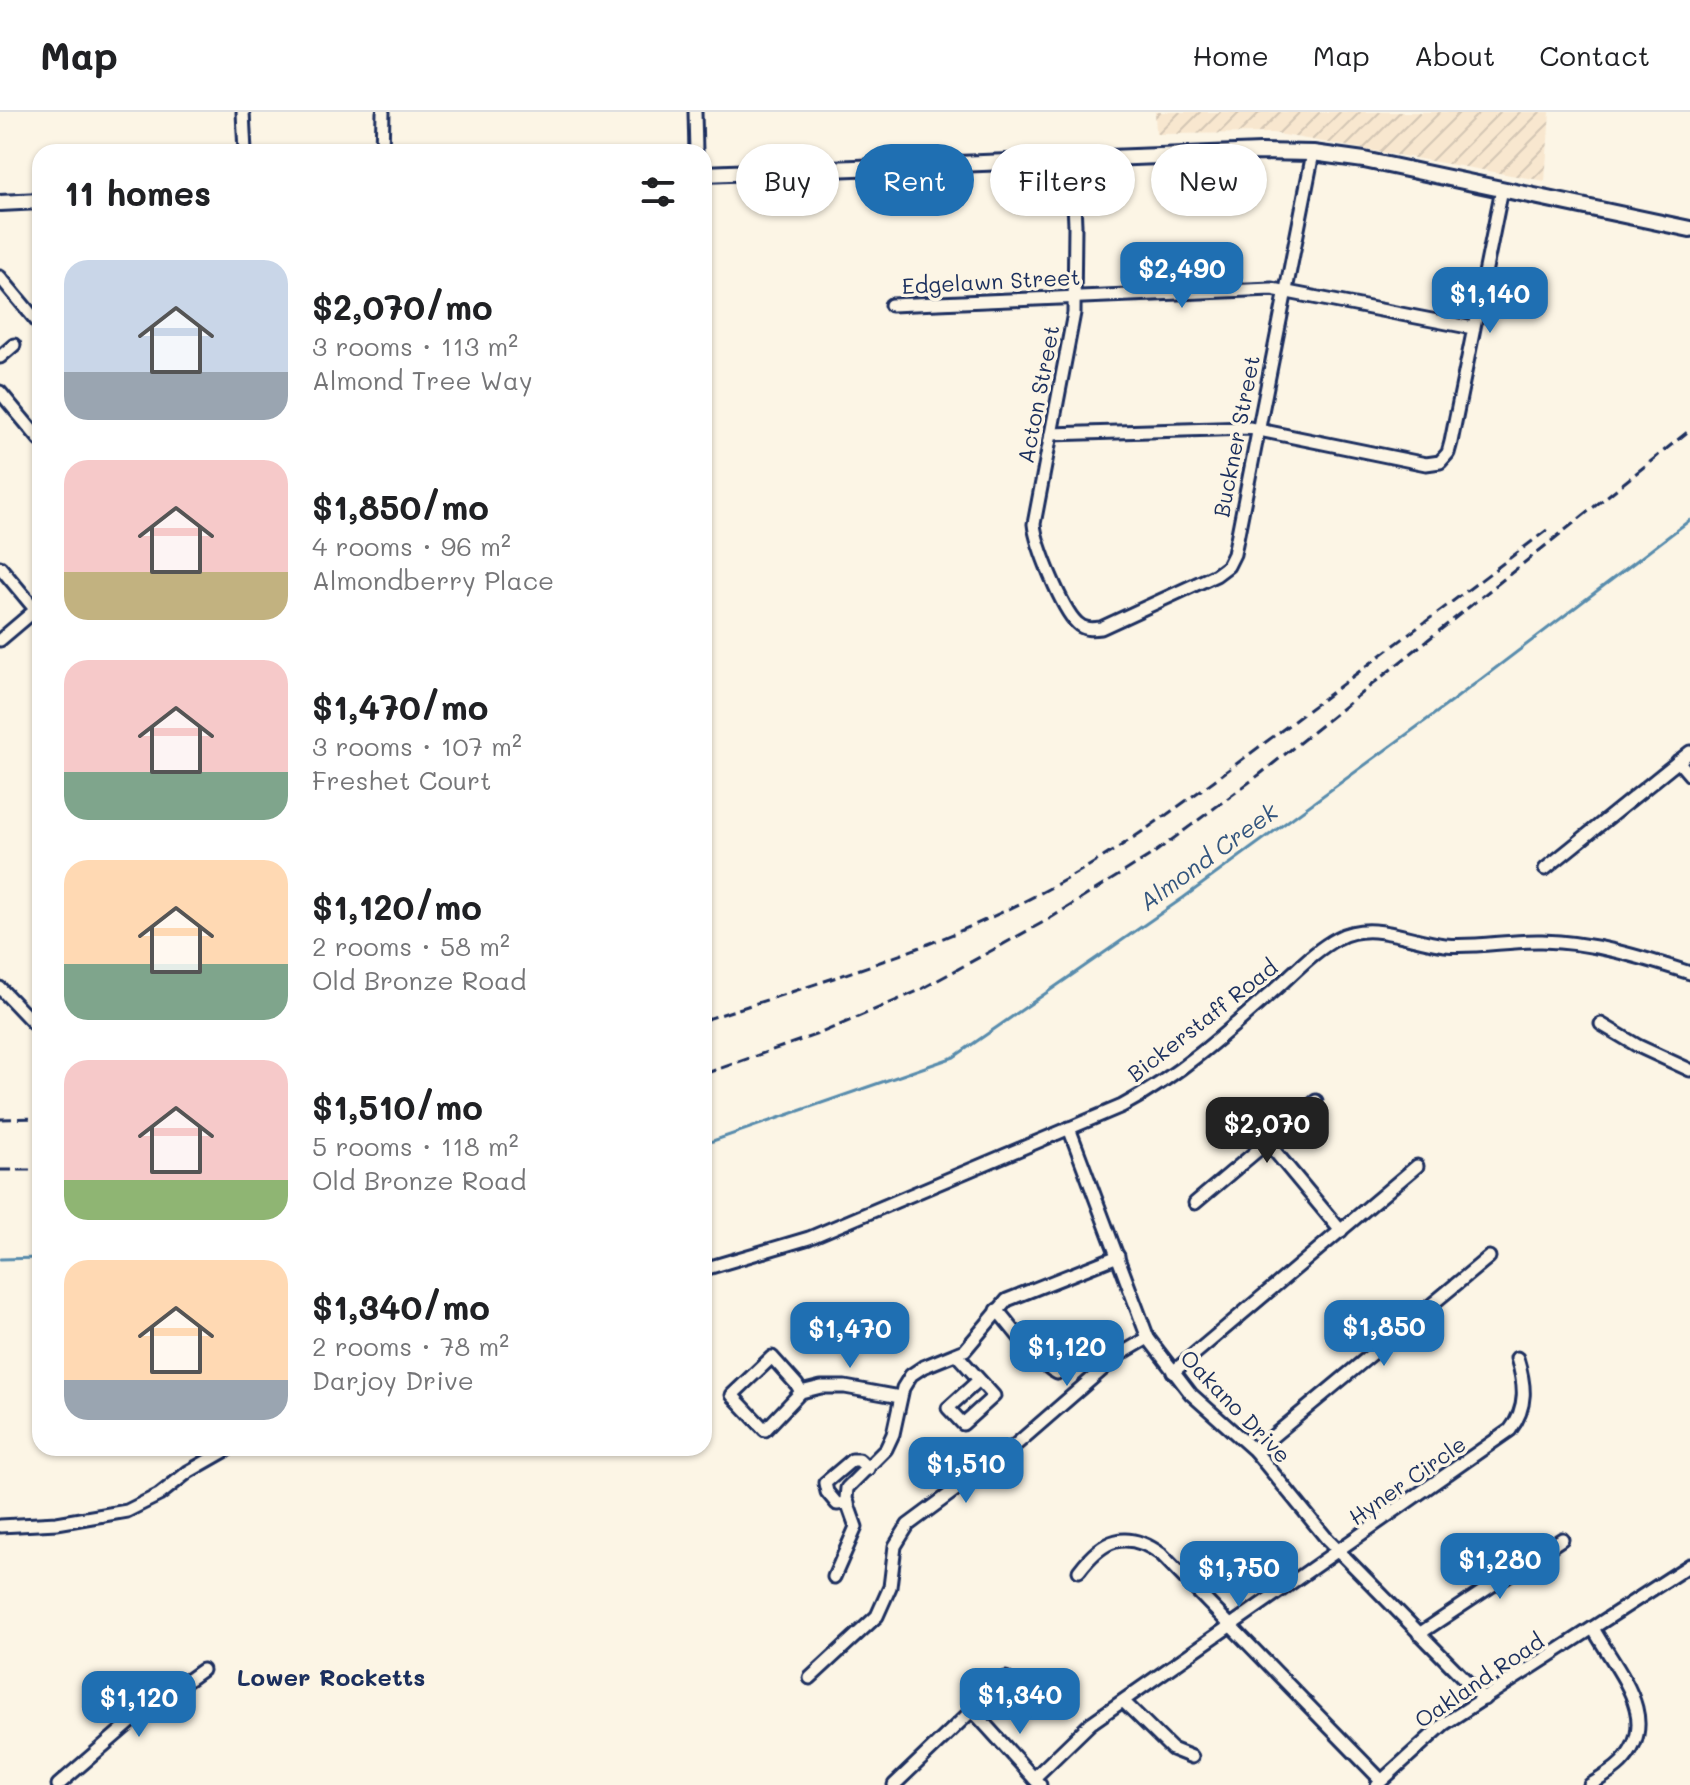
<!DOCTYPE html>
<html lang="en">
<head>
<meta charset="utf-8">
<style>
	:root { --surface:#fff; --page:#f6f6f6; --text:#202124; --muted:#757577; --line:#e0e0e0; --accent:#1f6fb2 }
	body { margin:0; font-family:Mali,sans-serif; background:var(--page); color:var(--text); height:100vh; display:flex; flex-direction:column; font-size:30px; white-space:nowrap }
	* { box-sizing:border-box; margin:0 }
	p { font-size:26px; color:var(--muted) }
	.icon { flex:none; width:44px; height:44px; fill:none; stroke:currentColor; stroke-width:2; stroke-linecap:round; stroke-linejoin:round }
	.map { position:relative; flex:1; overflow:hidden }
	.drawer { position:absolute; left:32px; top:32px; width:680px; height:1312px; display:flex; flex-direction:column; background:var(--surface); border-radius:24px; box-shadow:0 2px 6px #0004 }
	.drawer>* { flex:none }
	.guide { position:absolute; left:736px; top:32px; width:760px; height:72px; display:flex; gap:16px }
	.price { position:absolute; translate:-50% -68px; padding:0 18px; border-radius:16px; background:var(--accent); color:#fff; font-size:26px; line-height:52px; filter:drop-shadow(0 2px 4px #0008) }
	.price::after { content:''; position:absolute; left:50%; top:48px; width:24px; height:18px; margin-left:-12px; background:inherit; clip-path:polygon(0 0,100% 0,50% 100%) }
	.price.current { background:#222; color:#fff }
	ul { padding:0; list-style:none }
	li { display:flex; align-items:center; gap:24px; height:200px; padding:0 32px }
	li span { display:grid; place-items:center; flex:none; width:224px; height:160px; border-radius:24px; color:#555 }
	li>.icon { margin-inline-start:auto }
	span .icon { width:96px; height:96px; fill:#fffc; stroke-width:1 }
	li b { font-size:34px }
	h2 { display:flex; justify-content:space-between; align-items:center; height:96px; padding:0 32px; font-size:34px }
	.tag { padding:0 28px; border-radius:36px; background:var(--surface); box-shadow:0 2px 6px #0004; font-size:28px; line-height:72px }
	.tag.current { background:var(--accent); color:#fff }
	header { display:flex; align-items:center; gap:48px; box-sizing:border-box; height:112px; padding:0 40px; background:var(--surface); border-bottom:2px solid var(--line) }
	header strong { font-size:38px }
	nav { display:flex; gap:44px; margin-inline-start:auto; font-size:28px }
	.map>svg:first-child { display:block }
</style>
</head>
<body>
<header>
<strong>Map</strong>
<nav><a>Home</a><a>Map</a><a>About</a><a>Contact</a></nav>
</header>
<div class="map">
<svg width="1690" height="1673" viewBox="0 0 1690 1673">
	<defs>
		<pattern id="industrial-furrows" width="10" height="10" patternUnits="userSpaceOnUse" patternTransform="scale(2)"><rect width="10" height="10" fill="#f8e7cf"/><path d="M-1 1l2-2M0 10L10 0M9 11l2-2" fill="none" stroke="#d4c6b4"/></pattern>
	</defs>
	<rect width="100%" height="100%" fill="#fcf5e5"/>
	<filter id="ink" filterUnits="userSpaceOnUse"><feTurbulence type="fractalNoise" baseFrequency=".0125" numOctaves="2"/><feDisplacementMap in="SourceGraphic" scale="16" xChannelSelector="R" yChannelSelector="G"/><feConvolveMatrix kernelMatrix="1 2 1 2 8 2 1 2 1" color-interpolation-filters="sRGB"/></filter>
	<g filter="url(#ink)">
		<path fill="url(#industrial-furrows)" d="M1155,0H1550L1545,69L1272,21L1156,22Z"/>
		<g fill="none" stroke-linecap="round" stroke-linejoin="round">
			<g stroke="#588cad" stroke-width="3">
				<path d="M704,1032L954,945L1183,786L1451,590L1690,408"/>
				<path d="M0,1147L40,1146"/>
			</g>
			<g stroke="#1b2f5e" stroke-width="17">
				<g id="minor">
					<path d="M243,0L245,40"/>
					<path d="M695,0L696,40"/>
					<path d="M382,40L383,0"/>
					<path d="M1072,47L1075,113L1074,201L1034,412C1036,433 1062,497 1077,511C1084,518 1092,517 1101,516L1216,463L1228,454L1234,442L1313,41"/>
					<path d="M0,165L40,213"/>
					<path d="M891,193L1272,177L1473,216"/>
					<path d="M0,245L14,233"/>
					<path d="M0,280L40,328"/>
					<path d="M1051,322L1249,316L1426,352L1440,350L1448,341L1451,330L1502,77"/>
					<path d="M0,455L40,503"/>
					<path d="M0,528L39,495"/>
					<path d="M1678,649L1690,663"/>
					<path d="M1545,757L1690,640"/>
					<path d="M0,876L40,918"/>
					<path d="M1601,912L1638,934L1690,958"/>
					<path d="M1069,1016L1148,1226L1191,1282L1255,1339L1327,1427L1484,1587"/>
					<path d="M1267,1030L1341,1119"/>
					<path d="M1195,1091L1316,989"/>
					<path d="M704,1157L809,1126L1122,994C1178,964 1225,922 1272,880C1293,862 1313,839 1338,826C1372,808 1409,829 1445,833C1477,836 1509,828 1542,829C1593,830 1641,845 1690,861"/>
					<path d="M997,1198C1013,1216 1036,1250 1057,1261L1070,1250C1072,1241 1067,1233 1059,1228L1032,1237"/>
					<path d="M957,1243L994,1284L963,1312L948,1296L979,1268"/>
					<path d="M1173,1260L1417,1054"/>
					<path d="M801,1280L797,1273L772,1245L732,1283L765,1318L801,1280L821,1275H845L900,1285"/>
					<path d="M1255,1339L1489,1145"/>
					<path d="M848,1391L837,1392L827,1380L825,1371L852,1348H859L868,1357"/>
					<path d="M0,1414L57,1411L127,1399L159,1383L188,1360L230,1336"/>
					<path d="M1079,1459C1103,1427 1126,1417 1161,1442L1381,1668"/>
					<path d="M834,1465L856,1415L846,1387L847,1376L886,1337L893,1322L903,1276L911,1263L923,1255L965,1238L1007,1188L1118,1144"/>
					<path d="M1419,1522L1562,1427"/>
					<path d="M810,1566L877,1504L890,1475L895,1434L908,1413L1012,1336L1119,1243L1148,1226"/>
					<path d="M1123,1589L1172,1637L1192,1645"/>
					<path d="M973,1599L1040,1673"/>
					<path d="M1034,1666L1091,1611L1510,1318C1528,1295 1525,1272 1517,1246"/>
					<path d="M58,1673L139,1603L202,1558"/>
					<path d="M894,1673L1006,1566"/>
					<path d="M1377,1673L1444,1612L1690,1453"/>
					<path d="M1590,1673C1601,1666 1612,1660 1621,1651C1664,1607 1615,1557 1593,1516"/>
				</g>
			</g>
			<g stroke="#1b2f5e" stroke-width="20">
				<g id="major">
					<path d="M704,62L1261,40L1313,41L1364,48L1690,117"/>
					<path d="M0,91L40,89"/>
				</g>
			</g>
			<use href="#minor" stroke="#fcf5e5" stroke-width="11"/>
			<use href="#major" stroke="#fcf5e5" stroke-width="14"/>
			<g stroke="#1b2f5e" stroke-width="3" stroke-dasharray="12 6" stroke-linecap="butt">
				<path d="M704,908C821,870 939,836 1048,777C1131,733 1206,674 1282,618C1370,551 1459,485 1547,418"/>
				<path d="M704,962L821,921L918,879L1049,807L1154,741L1259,663L1690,318"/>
				<path d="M0,1007L40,1006"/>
				<path d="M0,1058H40"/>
			</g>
		</g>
	</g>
	<g text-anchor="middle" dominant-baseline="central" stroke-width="7" stroke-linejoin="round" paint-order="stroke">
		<g font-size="22" fill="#1b2f5e" stroke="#fcf5e5">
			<text transform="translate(991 169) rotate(-3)">Edgelawn Street</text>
			<text transform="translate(1038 282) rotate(-79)">Acton Street</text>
			<text transform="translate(1236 324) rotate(-79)">Buckner Street</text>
			<text transform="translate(1202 908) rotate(-38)">Bickerstaff Road</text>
			<text transform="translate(1236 1294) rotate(46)">Oakano Drive</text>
			<text transform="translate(1407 1368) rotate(-35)">Hyner Circle</text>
			<text transform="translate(1479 1568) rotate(-34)">Oakland Road</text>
		</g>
		<g font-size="24" font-style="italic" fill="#34567f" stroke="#fcf5e5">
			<text transform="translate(1208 744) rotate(-36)">Almond Creek</text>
		</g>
		<g font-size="24" font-weight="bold" fill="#1b2f5e" stroke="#fcf5e5">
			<text x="331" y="1564">Lower Rocketts</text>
		</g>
	</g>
</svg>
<b class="price" style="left:1182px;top:198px">$2,490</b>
<b class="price" style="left:1490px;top:223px">$1,140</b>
<b class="price current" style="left:1267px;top:1053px">$2,070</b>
<b class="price" style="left:1384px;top:1256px">$1,850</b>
<b class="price" style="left:850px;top:1258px">$1,470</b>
<b class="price" style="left:1067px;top:1276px">$1,120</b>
<b class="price" style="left:966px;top:1393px">$1,510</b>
<b class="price" style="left:1500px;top:1489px">$1,280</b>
<b class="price" style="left:1239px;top:1497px">$1,750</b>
<b class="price" style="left:1020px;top:1624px">$1,340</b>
<b class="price" style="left:139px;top:1627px">$1,120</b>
<div class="guide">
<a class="tag">Buy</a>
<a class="tag current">Rent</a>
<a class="tag">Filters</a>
<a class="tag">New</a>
</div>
<section class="drawer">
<h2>11 homes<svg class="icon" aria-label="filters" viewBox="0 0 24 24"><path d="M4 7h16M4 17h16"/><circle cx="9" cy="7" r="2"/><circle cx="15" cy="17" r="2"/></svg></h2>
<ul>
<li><span style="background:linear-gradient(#c9d6e8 70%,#9aa5b1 0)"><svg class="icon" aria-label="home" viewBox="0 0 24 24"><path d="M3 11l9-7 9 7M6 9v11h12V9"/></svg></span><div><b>$2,070/mo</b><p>3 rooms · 113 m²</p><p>Almond Tree Way</p></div></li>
<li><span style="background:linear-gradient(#f6c9c9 70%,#c2b280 0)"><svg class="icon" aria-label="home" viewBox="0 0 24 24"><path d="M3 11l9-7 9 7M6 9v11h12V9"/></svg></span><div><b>$1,850/mo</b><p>4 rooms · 96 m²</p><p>Almondberry Place</p></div></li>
<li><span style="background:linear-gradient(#f6c9c9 70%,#7fa58c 0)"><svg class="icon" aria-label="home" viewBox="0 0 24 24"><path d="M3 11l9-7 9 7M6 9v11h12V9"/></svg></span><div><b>$1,470/mo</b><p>3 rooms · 107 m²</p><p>Freshet Court</p></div></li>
<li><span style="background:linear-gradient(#ffd9b3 65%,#7fa58c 0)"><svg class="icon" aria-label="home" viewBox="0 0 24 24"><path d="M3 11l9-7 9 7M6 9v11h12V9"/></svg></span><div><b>$1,120/mo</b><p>2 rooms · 58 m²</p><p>Old Bronze Road</p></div></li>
<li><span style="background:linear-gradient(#f6c9c9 75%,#8fb573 0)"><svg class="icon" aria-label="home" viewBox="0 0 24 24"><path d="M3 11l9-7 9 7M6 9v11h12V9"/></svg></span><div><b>$1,510/mo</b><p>5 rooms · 118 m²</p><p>Old Bronze Road</p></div></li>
<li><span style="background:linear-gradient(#ffd9b3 75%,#9aa5b1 0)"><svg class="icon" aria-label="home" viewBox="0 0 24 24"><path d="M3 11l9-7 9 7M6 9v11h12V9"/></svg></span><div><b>$1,340/mo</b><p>2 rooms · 78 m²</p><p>Darjoy Drive</p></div></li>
</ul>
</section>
</div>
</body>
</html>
